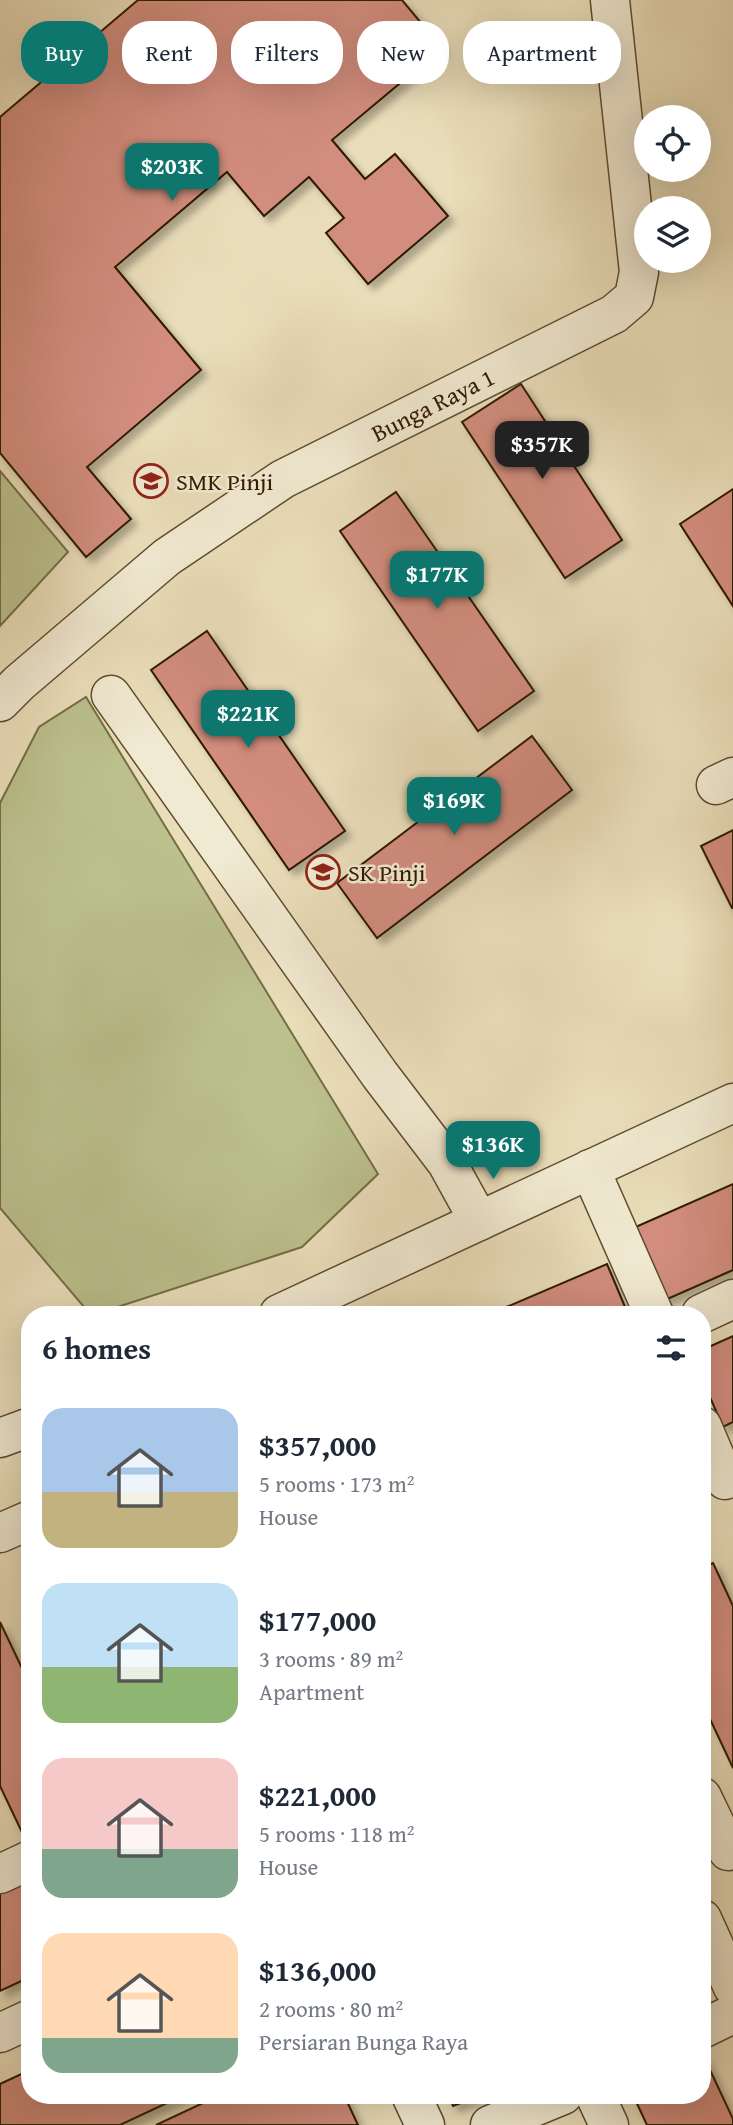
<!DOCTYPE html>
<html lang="en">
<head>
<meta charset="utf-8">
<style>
	:root { --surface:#fff; --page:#f6f6f7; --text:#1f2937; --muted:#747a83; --accent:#0f766e }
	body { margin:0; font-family:"Gentium Book Plus",serif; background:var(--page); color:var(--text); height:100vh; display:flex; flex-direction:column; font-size:26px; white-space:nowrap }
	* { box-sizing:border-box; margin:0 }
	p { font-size:23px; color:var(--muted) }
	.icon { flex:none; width:38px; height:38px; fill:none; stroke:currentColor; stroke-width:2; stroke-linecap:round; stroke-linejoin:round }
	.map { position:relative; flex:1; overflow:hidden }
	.drawer { position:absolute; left:21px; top:1306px; width:690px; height:798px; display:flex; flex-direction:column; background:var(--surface); border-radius:28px; box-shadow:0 7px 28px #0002 }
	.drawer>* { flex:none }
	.guide { position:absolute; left:21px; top:21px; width:691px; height:63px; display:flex; gap:14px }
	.buttons { position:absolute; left:634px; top:105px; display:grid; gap:14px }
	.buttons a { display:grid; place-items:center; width:77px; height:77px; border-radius:50%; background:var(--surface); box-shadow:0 7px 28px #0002; font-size:35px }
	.price { position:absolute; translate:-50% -60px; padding:0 16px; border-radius:14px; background:var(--accent); color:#fff; font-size:23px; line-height:46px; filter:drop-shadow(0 2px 4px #0008) }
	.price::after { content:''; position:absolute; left:50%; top:42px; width:21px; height:16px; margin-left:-10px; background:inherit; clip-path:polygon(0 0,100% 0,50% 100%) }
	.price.on { background:#222; color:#fff }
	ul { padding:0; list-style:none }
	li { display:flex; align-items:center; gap:21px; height:175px; padding:0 21px }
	li span { display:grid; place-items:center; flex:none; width:196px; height:140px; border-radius:21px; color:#555 }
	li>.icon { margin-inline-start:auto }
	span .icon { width:84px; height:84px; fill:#fffc; stroke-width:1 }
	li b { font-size:30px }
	h2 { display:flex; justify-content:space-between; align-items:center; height:84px; padding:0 21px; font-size:30px }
	.tag { padding:0 24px; border-radius:28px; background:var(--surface); box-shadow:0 7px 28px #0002; font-size:24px; line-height:63px }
	.tag.on { background:var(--accent); color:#fff }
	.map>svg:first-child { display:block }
</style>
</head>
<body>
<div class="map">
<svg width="733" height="2125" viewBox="0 0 733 2125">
	<defs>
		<filter id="shadow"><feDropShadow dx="6" dy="6" stdDeviation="3.5" flood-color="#0004"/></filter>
	</defs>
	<rect width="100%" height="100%" fill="#eadeba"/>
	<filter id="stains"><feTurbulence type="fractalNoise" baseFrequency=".00286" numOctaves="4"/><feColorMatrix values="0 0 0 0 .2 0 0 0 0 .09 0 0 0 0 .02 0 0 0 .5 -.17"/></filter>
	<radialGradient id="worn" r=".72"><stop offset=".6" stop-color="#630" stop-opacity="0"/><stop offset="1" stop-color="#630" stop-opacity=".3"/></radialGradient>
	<g fill="#bbc08d" stroke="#756d46" stroke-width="2">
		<path d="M0,471L68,552L0,626Z"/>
		<path d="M86,697L378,1174L302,1247L96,1314H90L0,1208V803L39,727Z"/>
	</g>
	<g fill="#d28d7e" stroke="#2f1a00" stroke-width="2" filter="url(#shadow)">
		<path d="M138,0H402L442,48L332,140L365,179L395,154L448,216L368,284L326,233L344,218L309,177L264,216L227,172L115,267L201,370L87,467L131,519L86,557L0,453V117Z"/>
		<path d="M521,384L622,540L565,578L462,422Z"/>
		<path d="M733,489V606L680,524Z"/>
		<path d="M396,492L534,691L478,731L340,531Z"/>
		<path d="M207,631L345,831L289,870L151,670Z"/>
		<path d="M532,736L572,790L377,938L337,883Z"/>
		<path d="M733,830V908H732L701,846Z"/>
		<path d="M733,1184V1270L663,1301L631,1229Z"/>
		<path d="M607,1264L628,1314H490Z"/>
		<path d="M733,1336V1422L723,1427L702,1379V1350Z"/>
		<path d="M713,1563L733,1606V1768L702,1702V1568Z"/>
		<path d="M0,1622L30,1685V1849L0,1786Z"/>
		<path d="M30,1879V1977L0,1991V1893Z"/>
		<path d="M703,2055L733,2119V2125H647L633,2095H702Z"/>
		<path d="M30,2070V2095H184L120,2125H0V2084Z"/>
		<path d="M220,2095H344L358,2125H156Z"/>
		<path d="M449,2095H482L453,2106Z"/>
	</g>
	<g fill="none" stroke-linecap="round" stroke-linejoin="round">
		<g stroke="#5e4b2e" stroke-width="41">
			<g id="minor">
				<path d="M111,695L380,1075L447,1163L479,1221"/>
				<path id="s1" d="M0,702L19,683L167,557L283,479L614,314L634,297L639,272L610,0"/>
				<path d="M716,785L733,777"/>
				<path d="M590,1169L654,1314"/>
				<path d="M279,1314L733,1103"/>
				<path d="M701,1314L733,1299"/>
				<path d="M702,1426L725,1480"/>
				<path d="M0,1438L30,1427"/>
				<path d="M0,1533L30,1520"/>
				<path d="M702,1797L728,1851"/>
				<path d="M0,1874L30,1860"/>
				<path d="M702,1919L733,1987"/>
				<path d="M702,2029L733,2014"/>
				<path d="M0,2033L30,2019"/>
				<path d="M411,2095L425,2125"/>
				<path d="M595,2095L609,2125"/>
				<path d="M490,2125L563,2095"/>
			</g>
		</g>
		<use href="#minor" stroke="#f1ead2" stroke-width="38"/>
	</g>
	<defs>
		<g id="school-ring" transform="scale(1.75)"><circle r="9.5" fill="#f1ead2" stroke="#8f2418" stroke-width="1.5"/><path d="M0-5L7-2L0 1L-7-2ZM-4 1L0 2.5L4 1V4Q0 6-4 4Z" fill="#8f2418"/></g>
	</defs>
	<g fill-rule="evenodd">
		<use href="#school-ring" x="151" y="481"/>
		<use href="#school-ring" x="323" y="872"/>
	</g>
	<g text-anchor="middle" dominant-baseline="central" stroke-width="5" stroke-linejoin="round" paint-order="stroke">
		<g font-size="24" fill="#2f1a00" stroke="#f1ead2">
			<text stroke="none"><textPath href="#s1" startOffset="528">Bunga Raya 1</textPath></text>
		</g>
		<g font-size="24" fill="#2f1a00" stroke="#f1ead2" text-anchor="start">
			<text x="176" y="481">SMK Pinji</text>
			<text x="348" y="872">SK Pinji</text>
		</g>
	</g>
	<rect width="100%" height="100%" filter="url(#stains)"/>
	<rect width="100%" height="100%" fill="url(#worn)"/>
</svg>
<div class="buttons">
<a><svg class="icon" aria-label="locate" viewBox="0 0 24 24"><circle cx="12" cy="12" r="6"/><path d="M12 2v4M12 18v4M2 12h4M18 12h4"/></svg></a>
<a><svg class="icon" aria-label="layers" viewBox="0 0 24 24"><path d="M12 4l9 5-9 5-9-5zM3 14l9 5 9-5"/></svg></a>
</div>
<b class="price" style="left:172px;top:203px">$203K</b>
<b class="price on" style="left:542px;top:481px">$357K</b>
<b class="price" style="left:437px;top:611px">$177K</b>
<b class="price" style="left:248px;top:750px">$221K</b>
<b class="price" style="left:454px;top:837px">$169K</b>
<b class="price" style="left:493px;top:1181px">$136K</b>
<div class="guide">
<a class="tag on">Buy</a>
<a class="tag">Rent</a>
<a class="tag">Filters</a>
<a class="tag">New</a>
<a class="tag">Apartment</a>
</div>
<section class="drawer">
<h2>6 homes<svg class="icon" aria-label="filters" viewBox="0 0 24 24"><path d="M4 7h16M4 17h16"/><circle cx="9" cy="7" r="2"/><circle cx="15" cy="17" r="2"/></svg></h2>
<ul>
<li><span style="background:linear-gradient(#a9c7e8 60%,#c2b280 0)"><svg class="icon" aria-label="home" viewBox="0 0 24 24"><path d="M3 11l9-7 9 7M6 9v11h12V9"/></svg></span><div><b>$357,000</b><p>5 rooms · 173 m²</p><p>House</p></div></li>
<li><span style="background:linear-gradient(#bfe0f5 60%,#8fb573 0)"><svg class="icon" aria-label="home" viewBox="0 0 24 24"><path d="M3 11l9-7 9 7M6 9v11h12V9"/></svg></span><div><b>$177,000</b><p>3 rooms · 89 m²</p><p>Apartment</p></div></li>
<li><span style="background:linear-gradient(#f6c9c9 65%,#7fa58c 0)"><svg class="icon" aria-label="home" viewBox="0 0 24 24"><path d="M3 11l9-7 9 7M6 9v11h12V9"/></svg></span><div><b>$221,000</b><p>5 rooms · 118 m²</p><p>House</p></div></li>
<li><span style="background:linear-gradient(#ffd9b3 75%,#7fa58c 0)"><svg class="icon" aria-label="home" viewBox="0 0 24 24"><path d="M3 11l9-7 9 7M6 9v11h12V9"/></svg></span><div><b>$136,000</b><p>2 rooms · 80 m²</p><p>Persiaran Bunga Raya</p></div></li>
</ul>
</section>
</div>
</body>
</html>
